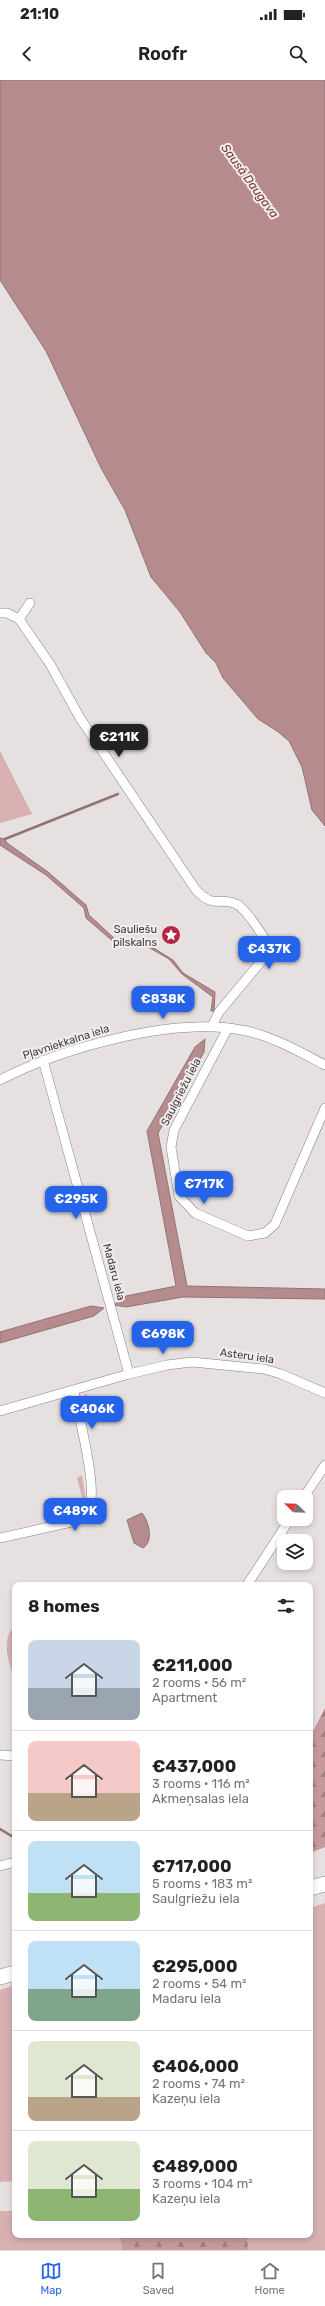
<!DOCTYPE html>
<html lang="en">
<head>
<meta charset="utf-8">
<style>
	:root { --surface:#fff; --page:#f6f6f6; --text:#222; --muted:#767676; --line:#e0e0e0; --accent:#2563eb }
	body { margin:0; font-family:Rubik,sans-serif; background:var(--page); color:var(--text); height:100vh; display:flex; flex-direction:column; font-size:15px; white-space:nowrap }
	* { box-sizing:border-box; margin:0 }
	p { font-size:13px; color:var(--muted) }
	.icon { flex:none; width:22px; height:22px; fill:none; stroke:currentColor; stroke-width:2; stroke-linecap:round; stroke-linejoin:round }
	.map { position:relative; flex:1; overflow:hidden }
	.drawer { position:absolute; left:12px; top:1502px; width:301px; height:656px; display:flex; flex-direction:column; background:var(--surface); border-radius:8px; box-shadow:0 2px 6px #0003 }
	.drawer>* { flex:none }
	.needle { width:26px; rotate:293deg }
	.buttons { position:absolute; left:277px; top:1410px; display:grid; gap:8px }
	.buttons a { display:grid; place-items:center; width:36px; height:36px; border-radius:8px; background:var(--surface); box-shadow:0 2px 6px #0003; font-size:20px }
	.price { position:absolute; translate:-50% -34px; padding:0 9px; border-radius:8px; background:var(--accent); color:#fff; font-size:13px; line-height:26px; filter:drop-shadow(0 1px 2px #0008) }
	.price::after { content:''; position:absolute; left:50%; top:24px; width:12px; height:9px; margin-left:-6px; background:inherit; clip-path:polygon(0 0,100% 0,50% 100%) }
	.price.active { background:#222; color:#fff }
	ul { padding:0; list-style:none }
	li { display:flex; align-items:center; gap:12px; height:100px; padding:0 16px }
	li+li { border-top:1px solid var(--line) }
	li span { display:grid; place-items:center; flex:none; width:112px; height:80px; border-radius:8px; color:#555 }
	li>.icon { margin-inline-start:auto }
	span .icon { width:48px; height:48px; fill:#fffc; stroke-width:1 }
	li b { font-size:17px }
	h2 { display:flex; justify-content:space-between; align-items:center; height:48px; padding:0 16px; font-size:17px }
	.status { display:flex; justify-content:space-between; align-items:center; height:28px; padding:0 20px; background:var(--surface); direction:ltr }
	.status svg { height:11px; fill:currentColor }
	header { display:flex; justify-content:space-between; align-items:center; height:52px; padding:0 16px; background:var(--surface); font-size:18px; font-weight:600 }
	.menu { display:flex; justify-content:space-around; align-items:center; height:56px; border-top:1px solid var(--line); background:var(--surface); font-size:11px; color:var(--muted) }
	.menu a { display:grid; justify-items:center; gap:2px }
	.menu .active { color:var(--accent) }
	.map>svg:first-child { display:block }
</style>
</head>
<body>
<div class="status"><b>21:10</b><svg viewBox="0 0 49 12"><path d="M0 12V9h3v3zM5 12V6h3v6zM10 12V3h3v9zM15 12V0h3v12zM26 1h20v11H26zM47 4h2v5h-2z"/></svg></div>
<header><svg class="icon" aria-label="back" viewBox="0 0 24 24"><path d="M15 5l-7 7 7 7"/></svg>Roofr<svg class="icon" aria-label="search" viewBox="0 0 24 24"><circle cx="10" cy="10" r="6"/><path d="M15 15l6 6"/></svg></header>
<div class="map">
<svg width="325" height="2170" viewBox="0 0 325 2170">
	<defs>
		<pattern id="forest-firs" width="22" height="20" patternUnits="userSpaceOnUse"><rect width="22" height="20" fill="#c69a9c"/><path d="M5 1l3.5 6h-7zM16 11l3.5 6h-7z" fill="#a27f80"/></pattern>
		<pattern id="park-crowns" width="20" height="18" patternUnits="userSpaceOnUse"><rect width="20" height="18" fill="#d7b0b2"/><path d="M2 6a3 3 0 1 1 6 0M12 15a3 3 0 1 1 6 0" fill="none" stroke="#b09092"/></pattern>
	</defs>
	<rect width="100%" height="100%" fill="#e6e0e0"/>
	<g fill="#d7b0b2">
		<path d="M0,671L32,734L0,743Z"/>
		<path d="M86,1313L91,1335V1338L83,1337L80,1322Z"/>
		<path d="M65,1319H68C73,1324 77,1334 74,1341L67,1340L63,1321Z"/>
		<path d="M82,1395L85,1415L84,1424L77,1398Z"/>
		<path d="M325,1823V2170H248L247,2155H310V1828Z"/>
		<path d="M15,1905V2101L0,2102V1910Z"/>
		<path d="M0,2131H15V2155H120L122,2170H0Z"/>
	</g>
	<g fill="url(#forest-firs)">
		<path d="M325,1628V1767L310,1773V1657Z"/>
		<path d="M120,2155H247L248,2170H122Z"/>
	</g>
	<path fill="url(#park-crowns)" d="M15,1546V1601C9,1584 0,1558 15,1546Z"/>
	<g fill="#b68b8d" stroke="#927375">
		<path d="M0,0H325V746L312,730L302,687L289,661L277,651L258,639L223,598L216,583L206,573L180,532L151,497L125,430L101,388L46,271L0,200Z"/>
		<path d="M0,758L5,759L7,763L48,792L86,825L89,835L116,860L144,862L173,880L183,893L215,912L214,931H211L213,917L182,894L169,879L143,864L115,863L86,838L84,828L46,795L0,765Z"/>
		<path d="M205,959L204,972L158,1053L187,1206L325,1209V1219L183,1217L126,1227L114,1225L126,1216L176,1206L147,1051L195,967Z"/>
		<path d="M91,1226L104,1228L94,1236L0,1263V1252Z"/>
		<path d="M142,1433C149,1442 154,1461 143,1468L134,1463L127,1440Z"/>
	</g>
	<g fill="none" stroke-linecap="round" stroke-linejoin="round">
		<g stroke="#927375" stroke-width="2.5">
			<path d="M5,759L118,714"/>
			<path d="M0,1749L15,1758"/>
		</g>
		<g stroke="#878181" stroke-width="10">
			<g id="street">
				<path d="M0,533H7L19,539L50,584L80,638L196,810C216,830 218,816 236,824C244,827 268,860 268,869C267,872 265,876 264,878L219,932L212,946"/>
				<path d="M19,539L30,523"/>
				<path d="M228,948L174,1050L171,1067L179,1116L195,1133L248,1156L265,1153L275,1144L325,1028"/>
				<path d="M43,980L129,1294"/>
				<path d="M0,1000C62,968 172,937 241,950C271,955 298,971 325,985"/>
				<path d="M0,1331L129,1294L167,1285L192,1282L264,1289L281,1294L325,1313"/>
				<path d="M304,1417L325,1385"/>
				<path d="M0,1458L76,1441C85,1436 89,1429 91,1419C94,1395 79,1337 74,1311"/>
				<path d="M247,1505L290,1439"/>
				<path d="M0,1675L15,1676"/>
				<path d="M0,1786L15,1782"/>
			</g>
		</g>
		<g stroke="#878181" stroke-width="16">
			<g id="primary">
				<path d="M310,1808L325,1804"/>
				<path d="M0,1897L15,1893"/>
			</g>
		</g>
		<use href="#street" stroke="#fff" stroke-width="9"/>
		<use href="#primary" stroke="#fff" stroke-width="15"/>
	</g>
	<defs>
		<g id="sight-disc" transform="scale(1)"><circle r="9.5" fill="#b52445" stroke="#f4eded"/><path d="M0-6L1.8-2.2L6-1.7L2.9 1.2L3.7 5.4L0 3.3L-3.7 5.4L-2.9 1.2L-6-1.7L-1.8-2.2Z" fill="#fff"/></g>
	</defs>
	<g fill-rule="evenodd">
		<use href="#sight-disc" x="171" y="855"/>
	</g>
	<g text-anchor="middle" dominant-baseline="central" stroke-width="4" stroke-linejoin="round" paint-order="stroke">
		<g font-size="11" fill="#3e3c3c" stroke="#f4eded" text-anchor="end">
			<text x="157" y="849">Sauliešu<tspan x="157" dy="13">pilskalns</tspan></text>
		</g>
		<g font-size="11" fill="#3e3c3c" stroke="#f4eded">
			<text transform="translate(66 962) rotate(-18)">Pļavniekkalna iela</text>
			<text transform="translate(181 1012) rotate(-63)">Saulgriežu iela</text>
			<text transform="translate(114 1192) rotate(75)">Madaru iela</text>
			<text transform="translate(247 1276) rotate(8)">Asteru iela</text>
		</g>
		<g font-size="12" font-style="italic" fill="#72373e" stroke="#f4eded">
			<text transform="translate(250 101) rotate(54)">Sausā Daugava</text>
		</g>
	</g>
</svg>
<div class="buttons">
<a><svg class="needle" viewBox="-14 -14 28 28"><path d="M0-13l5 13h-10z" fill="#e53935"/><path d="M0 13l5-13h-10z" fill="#767676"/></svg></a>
<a><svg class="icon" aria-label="layers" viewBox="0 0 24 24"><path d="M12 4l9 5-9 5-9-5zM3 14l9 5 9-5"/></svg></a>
</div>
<b class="price active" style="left:119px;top:678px">€211K</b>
<b class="price" style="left:269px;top:890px">€437K</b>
<b class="price" style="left:163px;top:940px">€838K</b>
<b class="price" style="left:204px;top:1125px">€717K</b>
<b class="price" style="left:76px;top:1140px">€295K</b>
<b class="price" style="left:163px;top:1275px">€698K</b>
<b class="price" style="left:92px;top:1350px">€406K</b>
<b class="price" style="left:75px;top:1452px">€489K</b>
<section class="drawer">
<h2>8 homes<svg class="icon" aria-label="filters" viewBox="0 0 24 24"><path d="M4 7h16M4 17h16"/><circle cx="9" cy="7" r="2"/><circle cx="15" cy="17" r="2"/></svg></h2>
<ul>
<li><span style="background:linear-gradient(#c9d6e8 60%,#9aa5b1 0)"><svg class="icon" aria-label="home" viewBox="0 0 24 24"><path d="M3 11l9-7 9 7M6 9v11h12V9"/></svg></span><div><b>€211,000</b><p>2 rooms · 56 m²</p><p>Apartment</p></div></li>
<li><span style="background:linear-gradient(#f6c9c9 65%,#b9a48a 0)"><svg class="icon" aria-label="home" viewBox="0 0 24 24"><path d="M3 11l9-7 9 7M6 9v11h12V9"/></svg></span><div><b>€437,000</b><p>3 rooms · 116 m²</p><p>Akmeņsalas iela</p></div></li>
<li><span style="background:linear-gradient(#bfe0f5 65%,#8fb573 0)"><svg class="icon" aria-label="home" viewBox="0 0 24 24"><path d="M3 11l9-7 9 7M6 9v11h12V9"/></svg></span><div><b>€717,000</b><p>5 rooms · 183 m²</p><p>Saulgriežu iela</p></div></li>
<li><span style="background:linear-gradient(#bfe0f5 60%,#7fa58c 0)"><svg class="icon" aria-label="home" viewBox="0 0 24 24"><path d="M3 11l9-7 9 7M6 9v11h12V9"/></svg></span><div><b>€295,000</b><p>2 rooms · 54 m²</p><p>Madaru iela</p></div></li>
<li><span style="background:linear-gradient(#dfe7d0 70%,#b9a48a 0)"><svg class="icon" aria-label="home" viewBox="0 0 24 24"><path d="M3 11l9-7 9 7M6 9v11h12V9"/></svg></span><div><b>€406,000</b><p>2 rooms · 74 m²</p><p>Kazeņu iela</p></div></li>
<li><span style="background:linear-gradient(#dfe7d0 60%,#8fb573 0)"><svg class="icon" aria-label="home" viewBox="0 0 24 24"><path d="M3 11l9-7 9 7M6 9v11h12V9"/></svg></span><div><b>€489,000</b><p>3 rooms · 104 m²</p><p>Kazeņu iela</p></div></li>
</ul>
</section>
</div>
<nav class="menu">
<a class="active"><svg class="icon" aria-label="map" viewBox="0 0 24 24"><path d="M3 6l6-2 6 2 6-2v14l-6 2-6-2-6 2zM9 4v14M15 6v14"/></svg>Map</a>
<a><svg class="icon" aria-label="saved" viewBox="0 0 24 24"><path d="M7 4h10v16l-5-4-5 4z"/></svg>Saved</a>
<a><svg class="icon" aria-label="home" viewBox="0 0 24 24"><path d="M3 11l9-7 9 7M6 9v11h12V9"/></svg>Home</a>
</nav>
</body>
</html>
